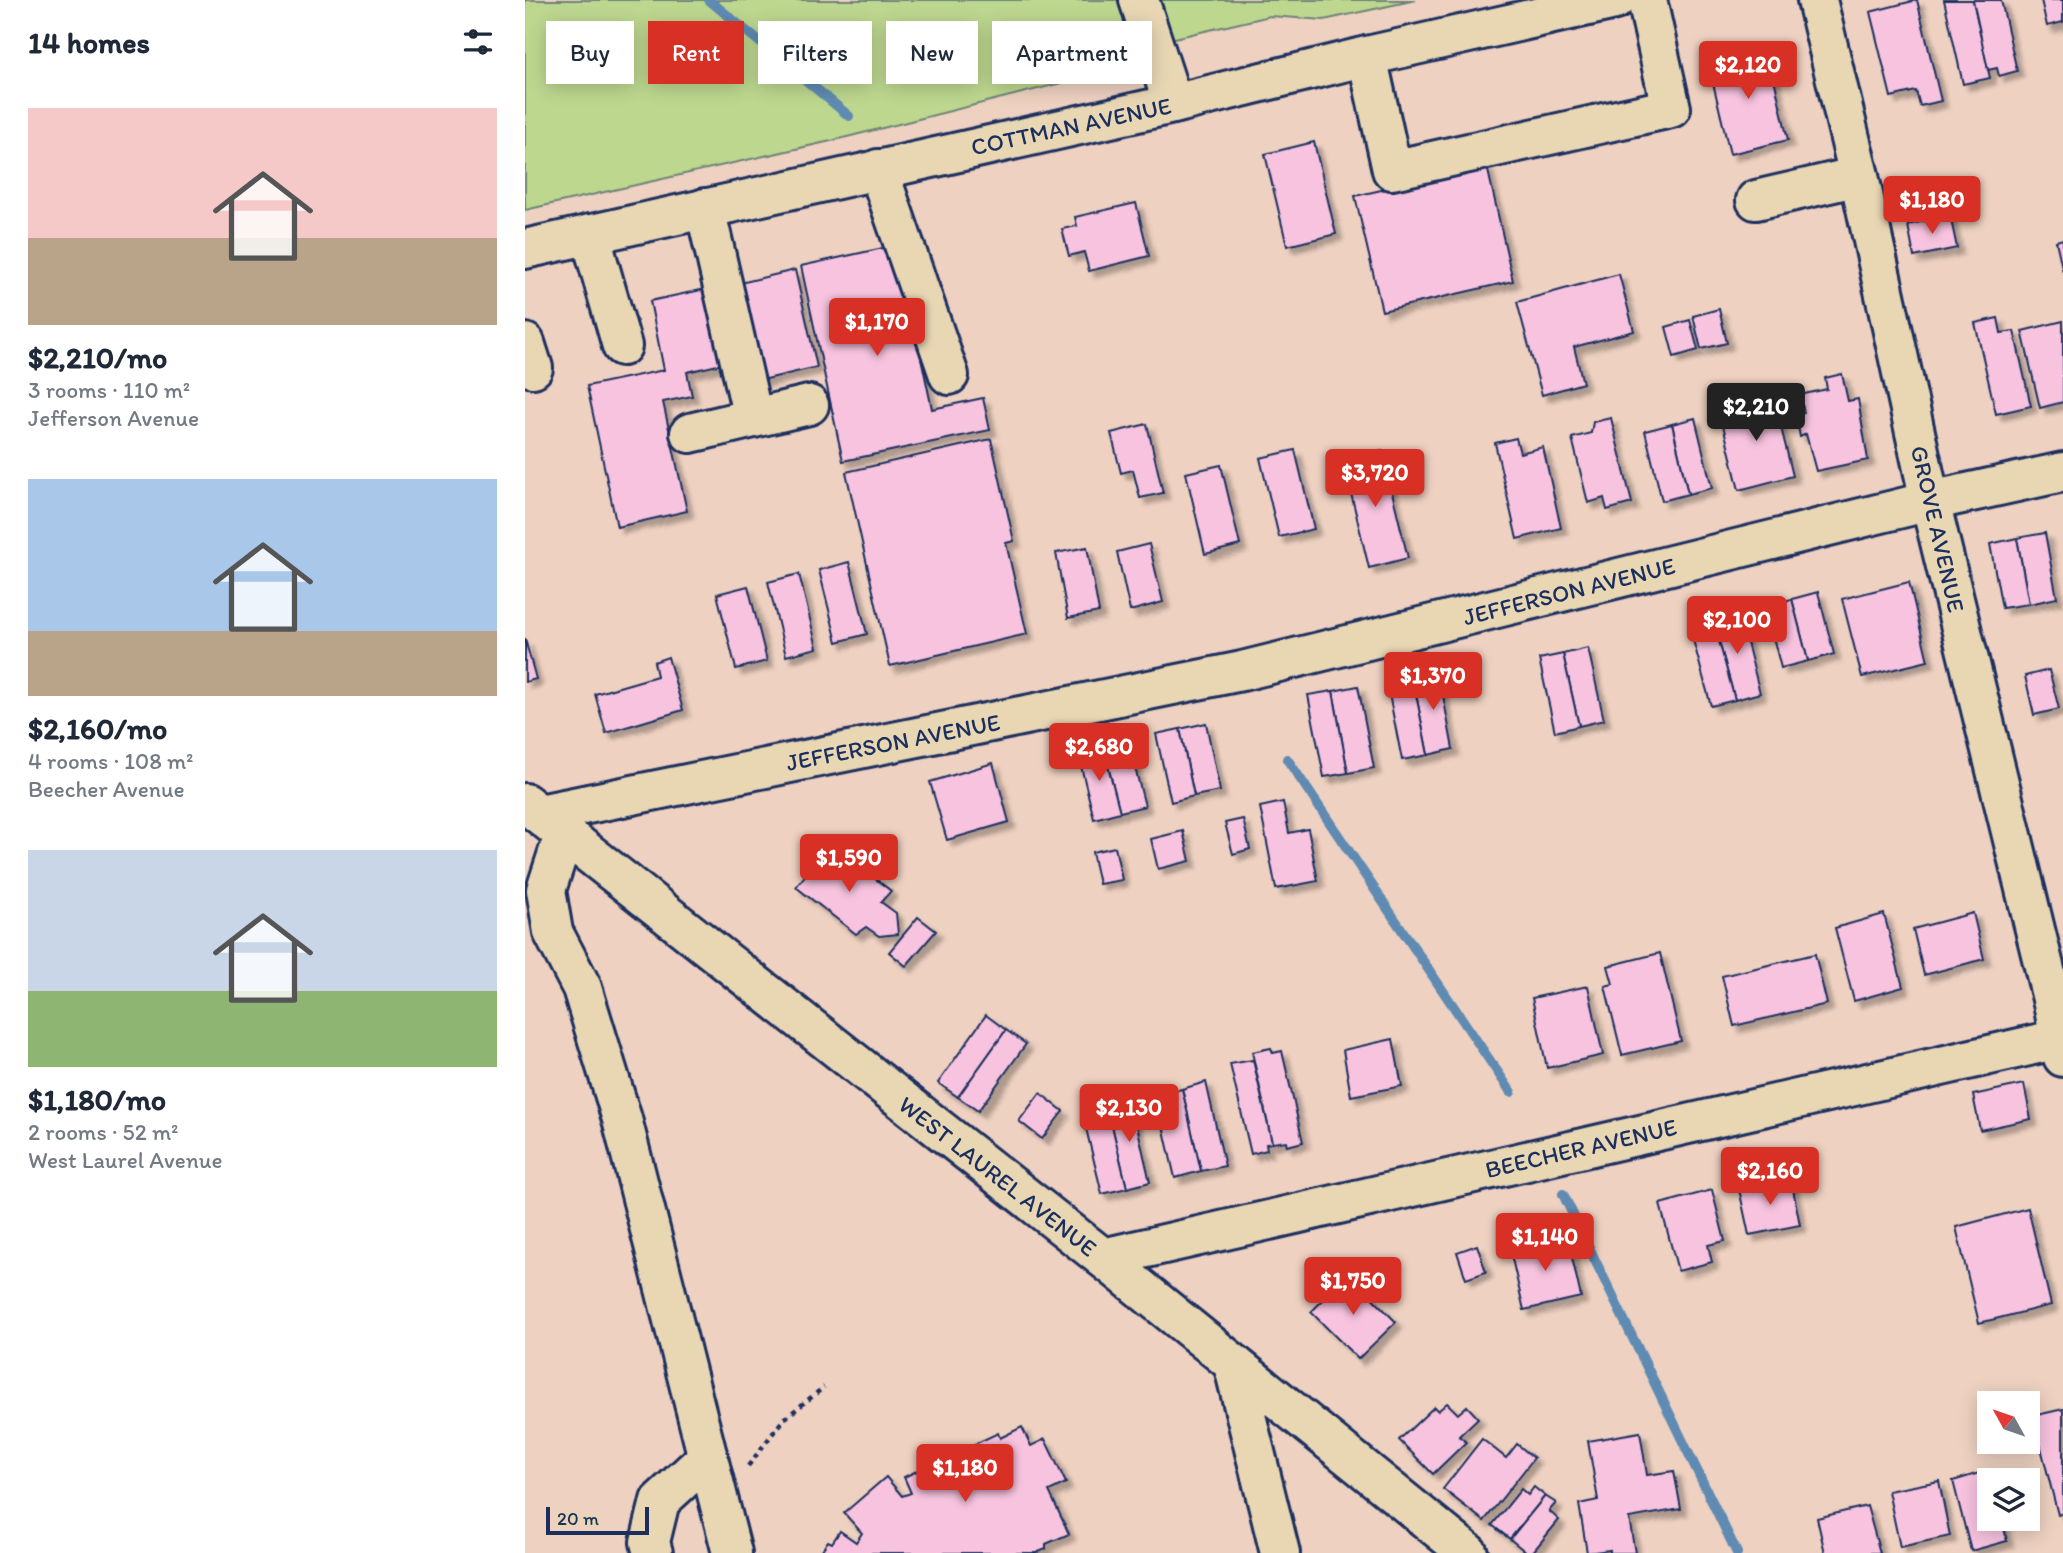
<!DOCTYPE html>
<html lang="en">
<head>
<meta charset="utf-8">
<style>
	:root { --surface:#fff; --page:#f2f2f3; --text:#1f2937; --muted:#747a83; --accent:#d93025 }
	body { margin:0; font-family:Itim,sans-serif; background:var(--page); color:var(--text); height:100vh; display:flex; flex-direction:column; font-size:26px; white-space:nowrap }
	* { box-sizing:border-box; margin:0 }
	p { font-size:23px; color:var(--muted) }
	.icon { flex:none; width:38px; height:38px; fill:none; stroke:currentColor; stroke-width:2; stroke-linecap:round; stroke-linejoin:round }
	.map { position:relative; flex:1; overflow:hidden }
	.details { display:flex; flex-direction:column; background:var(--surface); width:525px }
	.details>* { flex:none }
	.banner { position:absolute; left:21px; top:21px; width:665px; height:63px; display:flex; gap:14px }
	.needle { width:46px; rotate:310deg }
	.fabs { position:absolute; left:1452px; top:1391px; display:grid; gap:14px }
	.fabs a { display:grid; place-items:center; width:63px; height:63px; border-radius:0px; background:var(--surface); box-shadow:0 4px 18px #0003; font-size:35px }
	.scale { position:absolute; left:21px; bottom:18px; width:103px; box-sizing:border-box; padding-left:7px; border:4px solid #1b2f5e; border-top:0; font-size:19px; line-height:24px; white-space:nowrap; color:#1b2f5e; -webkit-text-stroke:5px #e9d7b4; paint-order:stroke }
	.price { position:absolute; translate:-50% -60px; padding:0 16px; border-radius:7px; background:var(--accent); color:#fff; font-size:23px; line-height:46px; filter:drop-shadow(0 2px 4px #0008) }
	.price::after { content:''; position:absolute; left:50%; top:42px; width:21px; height:16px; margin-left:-10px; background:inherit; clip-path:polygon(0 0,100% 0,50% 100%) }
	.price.on { background:#222; color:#fff }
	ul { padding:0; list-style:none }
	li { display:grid; align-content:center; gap:14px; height:371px; padding:0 28px }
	li span { display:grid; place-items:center; height:217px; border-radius:0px; color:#555 }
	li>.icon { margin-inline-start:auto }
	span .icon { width:126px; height:126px; fill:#fffc; stroke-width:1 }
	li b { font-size:30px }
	h2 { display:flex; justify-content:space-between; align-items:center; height:84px; padding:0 28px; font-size:30px }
	.tag { padding:0 24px; border-radius:0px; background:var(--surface); box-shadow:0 4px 18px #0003; font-size:24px; line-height:63px }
	.tag.on { background:var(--accent); color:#fff }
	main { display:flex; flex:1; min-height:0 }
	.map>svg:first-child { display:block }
</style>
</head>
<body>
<main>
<section class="details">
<h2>14 homes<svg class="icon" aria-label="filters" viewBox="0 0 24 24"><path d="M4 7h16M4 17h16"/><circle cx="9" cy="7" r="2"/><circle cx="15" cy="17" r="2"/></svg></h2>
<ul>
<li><span style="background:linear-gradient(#f6c9c9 60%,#b9a48a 0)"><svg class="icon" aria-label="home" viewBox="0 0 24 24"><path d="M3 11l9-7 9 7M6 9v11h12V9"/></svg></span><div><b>$2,210/mo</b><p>3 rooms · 110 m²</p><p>Jefferson Avenue</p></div></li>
<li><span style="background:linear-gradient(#a9c7e8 70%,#b9a48a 0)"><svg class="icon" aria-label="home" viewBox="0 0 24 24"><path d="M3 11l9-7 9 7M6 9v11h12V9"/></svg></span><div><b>$2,160/mo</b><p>4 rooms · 108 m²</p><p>Beecher Avenue</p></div></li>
<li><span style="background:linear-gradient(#c9d6e8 65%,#8fb573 0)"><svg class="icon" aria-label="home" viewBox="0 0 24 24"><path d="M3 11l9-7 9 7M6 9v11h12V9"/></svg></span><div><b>$1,180/mo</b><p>2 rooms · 52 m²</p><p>West Laurel Avenue</p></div></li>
</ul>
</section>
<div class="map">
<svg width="1538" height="1553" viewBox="0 0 1538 1553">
	<defs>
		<filter id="shadow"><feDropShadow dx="6" dy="6" stdDeviation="2" flood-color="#0004"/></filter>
	</defs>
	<rect width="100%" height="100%" fill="#eed1c1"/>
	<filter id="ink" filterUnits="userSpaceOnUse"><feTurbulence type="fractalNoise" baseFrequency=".0143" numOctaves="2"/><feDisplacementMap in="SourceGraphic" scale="14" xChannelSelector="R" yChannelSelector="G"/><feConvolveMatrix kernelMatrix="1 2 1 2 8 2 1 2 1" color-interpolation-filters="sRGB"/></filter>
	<g filter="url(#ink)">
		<path fill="#bdd78f" stroke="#6c8376" stroke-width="2" d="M0,0H891L799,20L745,16L619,45L624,61L306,141L0,210Z"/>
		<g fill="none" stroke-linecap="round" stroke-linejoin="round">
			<g stroke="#5f8bb3" stroke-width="10">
				<path d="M184,0L324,116"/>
				<path d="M762,759L986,1092"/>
				<path d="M1038,1194L1212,1553"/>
			</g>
		</g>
		<g fill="#f8c3df" stroke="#1b2f5e" stroke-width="2" filter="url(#shadow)">
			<path d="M1392,0L1416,101L1395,106L1391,91L1366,97L1345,12Z"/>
			<path d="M1419,0H1448L1465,78L1438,84Z"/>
			<path d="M1448,0H1476L1492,71L1474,76L1472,68L1463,70Z"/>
			<path d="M1516,0H1538V22L1522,26Z"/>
			<path d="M1242,48L1263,140L1205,154L1183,62Z"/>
			<path d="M789,142L811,234L762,246L740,154Z"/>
			<path d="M962,166L988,281L857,311L830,196Z"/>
			<path d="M611,203L624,256L564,271L559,252L544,256L537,229L552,226L550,217Z"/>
			<path d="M1425,215L1432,248L1389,257L1383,225Z"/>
			<path d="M1538,239V272L1531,241Z"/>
			<path d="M372,245L407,409L458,398L465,430L318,461L276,266Z"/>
			<path d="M270,270L292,367L233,381L211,284Z"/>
			<path d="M1094,274L1109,331L1049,347L1058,383L1017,395L992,302Z"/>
			<path d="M190,287L206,362L162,372L167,396L138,402L162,511L92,527L62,386L139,370L125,301Z"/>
			<path d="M1194,309L1202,343L1176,349L1168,316Z"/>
			<path d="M1473,318L1476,333L1489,331L1506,406L1471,414L1450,323Z"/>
			<path d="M1165,320L1173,350L1149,357L1141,327Z"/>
			<path d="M1538,321V402L1515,408L1497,331Z"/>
			<path d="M1317,374L1323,401L1333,399L1343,460L1291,471L1281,434L1275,437L1271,415L1279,413L1275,395L1302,389L1300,378Z"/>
			<path d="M1248,395L1268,476L1214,490L1194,409Z"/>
			<path d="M1086,418L1107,503L1082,510L1079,498L1063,503L1047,438L1066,433L1068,422Z"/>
			<path d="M1170,418L1187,488L1163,494L1147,424Z"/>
			<path d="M622,424L638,493L615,498L608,470L596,473L586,433Z"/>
			<path d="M1147,424L1163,494L1137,501L1120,431Z"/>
			<path d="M991,438L995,453L1018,447L1036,528L992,539L970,443Z"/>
			<path d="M466,439L489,541L481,543L502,634L365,666L321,472Z"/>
			<path d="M770,450L789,529L754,537L735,458Z"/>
			<path d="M857,451L883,558L844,568L818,460Z"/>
			<path d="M696,465L715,545L680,554L661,473Z"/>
			<path d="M1520,533L1532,598L1504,604L1492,538Z"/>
			<path d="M1492,538L1504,604L1477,608L1465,544Z"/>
			<path d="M624,544L638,602L605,611L592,552Z"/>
			<path d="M562,547L574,612L543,618L531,553Z"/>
			<path d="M324,562L342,634L312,642L294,570Z"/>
			<path d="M274,574L292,648L261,656L243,582Z"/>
			<path d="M1384,582L1403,661L1337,677L1317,599Z"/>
			<path d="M223,586L242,661L211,669L192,594Z"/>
			<path d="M1293,592L1309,654L1283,661L1267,599Z"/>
			<path d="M1267,599L1283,661L1256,668L1240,606Z"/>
			<path d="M1214,612L1235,693L1210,700L1188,619Z"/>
			<path d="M1188,619L1210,700L1186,706L1164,625Z"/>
			<path d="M0,639L11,679L0,682Z"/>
			<path d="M1063,648L1079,720L1054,726L1038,654Z"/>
			<path d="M1038,654L1054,726L1030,732L1014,659Z"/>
			<path d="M143,657L158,710L81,733L70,694L132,676L129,662Z"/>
			<path d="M913,669L928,749L903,755L887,674Z"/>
			<path d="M1524,670L1534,709L1509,715L1500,676Z"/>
			<path d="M887,674L903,755L877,760L861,679Z"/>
			<path d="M833,686L849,768L823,773L808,691Z"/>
			<path d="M808,691L823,773L799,777L783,695Z"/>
			<path d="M681,723L695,791L669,796L655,729Z"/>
			<path d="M655,729L669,796L646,802L631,734Z"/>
			<path d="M603,741L620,806L595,812L578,747Z"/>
			<path d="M578,747L595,812L569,819L553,754Z"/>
			<path d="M468,763L484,822L422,840L405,782Z"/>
			<path d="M758,802L764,833L783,829L793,881L751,889L735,807Z"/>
			<path d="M718,819L725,849L708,854L700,823Z"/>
			<path d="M658,831L665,861L633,869L626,839Z"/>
			<path d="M305,844L366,891L356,902L371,913L373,934L354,936L341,927L331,934L271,887Z"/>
			<path d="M590,847L597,880L574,884L567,852Z"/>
			<path d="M1448,913L1459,959L1399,975L1388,929Z"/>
			<path d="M1359,914L1378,987L1329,1001L1310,928Z"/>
			<path d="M393,917L411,931L381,966L364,952Z"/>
			<path d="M1135,953L1156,1041L1097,1055L1080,986L1088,984L1083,966Z"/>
			<path d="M1290,954L1302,1004L1209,1026L1197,976Z"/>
			<path d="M1063,986L1078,1055L1022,1068L1007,998Z"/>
			<path d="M461,1015L481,1030L433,1097L413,1083Z"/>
			<path d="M481,1030L501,1044L453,1111L433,1097Z"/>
			<path d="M868,1039L877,1086L826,1096L818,1050Z"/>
			<path d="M746,1048L748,1053L757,1051L778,1142L762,1146L761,1141L747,1143L727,1052Z"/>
			<path d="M728,1060L747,1143L741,1144L742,1150L726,1154L705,1064Z"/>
			<path d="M681,1082L700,1166L676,1171L657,1089Z"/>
			<path d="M1499,1084L1506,1119L1455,1130L1448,1095Z"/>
			<path d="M657,1089L676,1171L650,1178L631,1095Z"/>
			<path d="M515,1093L538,1111L517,1139L494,1121Z"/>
			<path d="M606,1100L625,1182L602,1188L582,1105Z"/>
			<path d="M582,1105L602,1188L577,1194L557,1112Z"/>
			<path d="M1266,1179L1275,1225L1224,1235L1214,1189Z"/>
			<path d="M1187,1190L1200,1241L1183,1245L1187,1262L1153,1271L1135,1204Z"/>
			<path d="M1503,1208L1526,1305L1454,1323L1431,1227Z"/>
			<path d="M1021,1237L1022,1245L1043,1240L1056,1297L999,1310L984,1246Z"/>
			<path d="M952,1245L961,1272L941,1279L932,1252Z"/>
			<path d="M824,1274L871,1322L833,1359L786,1312Z"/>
			<path d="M922,1403L933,1414L942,1406L953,1418L934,1436L941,1442L908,1474L874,1440L909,1407L913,1411Z"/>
			<path d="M1538,1409V1513L1533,1515L1508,1416Z"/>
			<path d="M497,1427L506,1446L520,1439L541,1483L524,1491L544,1534L521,1544V1549L511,1553H295L303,1541L307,1543L315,1531L331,1542L337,1533L319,1513L361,1477L377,1496L386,1493L379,1477L473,1433L475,1438Z"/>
			<path d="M1115,1432L1122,1475L1149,1471L1156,1509L1104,1518L1110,1553H1085V1550L1062,1553L1054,1504L1073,1500L1063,1441Z"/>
			<path d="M957,1439L981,1458L992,1444L1009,1458L959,1521L918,1489Z"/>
			<path d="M1464,1470L1467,1480H1465V1519H1477L1482,1541L1446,1551L1428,1481Z"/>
			<path d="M1414,1481L1425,1536L1375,1547L1363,1491Z"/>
			<path d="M1009,1487L1020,1496L985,1539L967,1525L996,1489L1003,1495Z"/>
			<path d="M1020,1496L1031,1503L1024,1511L1034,1520L1007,1553H1002L985,1539Z"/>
			<path d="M1342,1506L1355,1553H1300L1292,1518Z"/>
		</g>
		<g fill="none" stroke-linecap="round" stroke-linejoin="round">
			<g stroke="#1b2f5e" stroke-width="44">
				<g id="minor">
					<path d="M614,0L648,104"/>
					<path d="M1292,0L1334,176L1405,501L1528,1003L1538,1057"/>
					<path d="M842,56L867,170L1146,108L1122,0"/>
					<path d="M353,169L424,375"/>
					<path d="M1231,200L1334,176"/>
					<path d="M180,208L228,418"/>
					<path d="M65,234L97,346"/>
					<path d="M0,343L8,368"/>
					<path d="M165,433L284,405"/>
					<path d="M0,803L578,1258L943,1553"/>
					<path d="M14,814L717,671L1405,501L1538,472"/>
					<path d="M39,835L21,890L28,932L57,988L97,1119L207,1553"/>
					<path d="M578,1258L1534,1039"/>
					<path d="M708,1363L755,1553"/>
					<path d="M128,1553L125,1542L135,1501L183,1457"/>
				</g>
			</g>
			<g stroke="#1b2f5e" stroke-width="44">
				<path id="major" d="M0,249L648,104L842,56L1090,0"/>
			</g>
			<path stroke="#1b2f5e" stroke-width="4.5" stroke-dasharray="5 5" stroke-linecap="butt" d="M223,1466L258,1420L299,1387"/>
			<use href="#minor" stroke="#e9d7b4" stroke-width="38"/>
			<use href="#major" stroke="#e9d7b4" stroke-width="38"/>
		</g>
	</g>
	<g text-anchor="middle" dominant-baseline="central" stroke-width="7" stroke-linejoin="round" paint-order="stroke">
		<g font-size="24" fill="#1b2f5e" stroke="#e9d7b4">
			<text transform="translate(546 126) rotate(-12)">COTTMAN AVENUE</text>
			<text transform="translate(1413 529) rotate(77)">GROVE AVENUE</text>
			<text transform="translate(1044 591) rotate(-14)">JEFFERSON AVENUE</text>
			<text transform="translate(368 742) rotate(-11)">JEFFERSON AVENUE</text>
			<text transform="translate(1056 1148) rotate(-13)">BEECHER AVENUE</text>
			<text transform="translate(473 1176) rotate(38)">WEST LAUREL AVENUE</text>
		</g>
	</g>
</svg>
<div class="fabs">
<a><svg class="needle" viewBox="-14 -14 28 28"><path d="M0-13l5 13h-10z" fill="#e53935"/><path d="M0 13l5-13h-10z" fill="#747a83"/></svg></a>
<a><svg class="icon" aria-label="layers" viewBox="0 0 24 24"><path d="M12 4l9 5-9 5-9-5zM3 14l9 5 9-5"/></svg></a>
</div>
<div class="scale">20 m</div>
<b class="price" style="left:1223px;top:101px">$2,120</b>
<b class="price" style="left:1407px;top:236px">$1,180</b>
<b class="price" style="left:352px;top:358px">$1,170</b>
<b class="price on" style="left:1231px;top:443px">$2,210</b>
<b class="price" style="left:850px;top:509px">$3,720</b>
<b class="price" style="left:1212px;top:656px">$2,100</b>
<b class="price" style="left:908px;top:712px">$1,370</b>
<b class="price" style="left:574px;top:783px">$2,680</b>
<b class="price" style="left:324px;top:894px">$1,590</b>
<b class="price" style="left:604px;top:1144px">$2,130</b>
<b class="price" style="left:1245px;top:1207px">$2,160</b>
<b class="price" style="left:1020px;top:1273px">$1,140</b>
<b class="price" style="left:828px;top:1317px">$1,750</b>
<b class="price" style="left:440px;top:1504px">$1,180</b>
<div class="banner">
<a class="tag">Buy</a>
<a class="tag on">Rent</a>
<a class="tag">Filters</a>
<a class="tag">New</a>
<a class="tag">Apartment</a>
</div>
</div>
</main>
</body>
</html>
